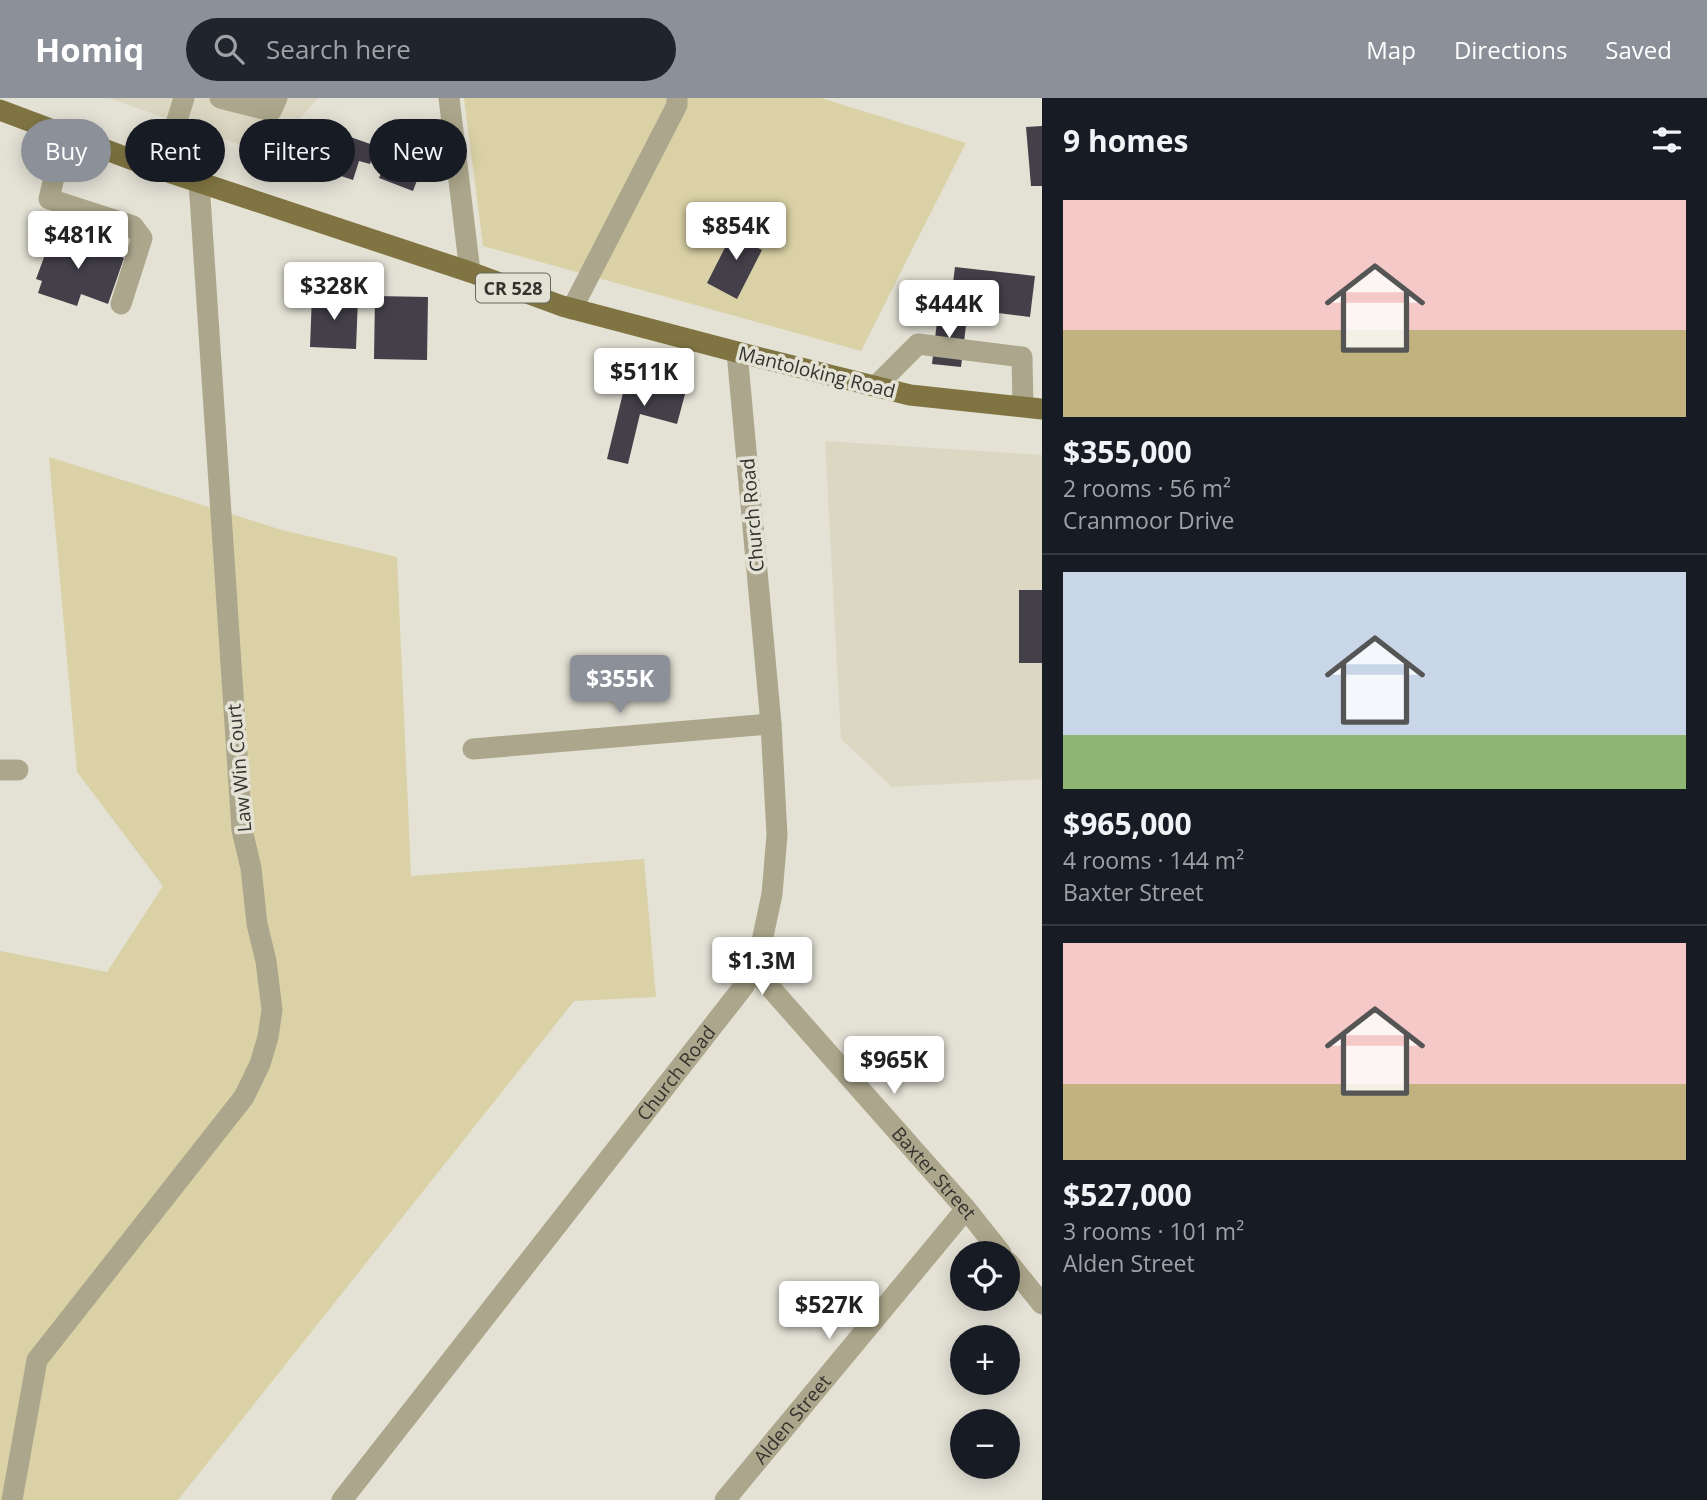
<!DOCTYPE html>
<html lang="en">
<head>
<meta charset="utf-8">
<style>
	:root { --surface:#171b24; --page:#20242c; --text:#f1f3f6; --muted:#9ea1a6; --line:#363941; --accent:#8c9099 }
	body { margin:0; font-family:"Open Sans",sans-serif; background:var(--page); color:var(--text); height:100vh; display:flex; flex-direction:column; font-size:26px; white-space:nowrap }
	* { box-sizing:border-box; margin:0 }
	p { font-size:23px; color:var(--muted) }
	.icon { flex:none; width:38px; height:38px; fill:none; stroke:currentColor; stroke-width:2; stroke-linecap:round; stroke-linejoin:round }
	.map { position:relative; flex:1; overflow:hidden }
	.panel { display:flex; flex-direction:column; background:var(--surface); width:665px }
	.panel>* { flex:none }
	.top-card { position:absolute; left:21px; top:21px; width:665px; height:63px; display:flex; gap:14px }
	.tools { position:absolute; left:950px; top:1143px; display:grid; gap:14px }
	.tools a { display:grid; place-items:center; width:70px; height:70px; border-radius:50%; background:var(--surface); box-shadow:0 4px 18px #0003; font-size:35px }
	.price { position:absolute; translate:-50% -60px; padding:0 16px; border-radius:7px; background:#fff; color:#222; font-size:23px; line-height:46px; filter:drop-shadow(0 2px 4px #0008) }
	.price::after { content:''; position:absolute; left:50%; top:42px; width:21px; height:16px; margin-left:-10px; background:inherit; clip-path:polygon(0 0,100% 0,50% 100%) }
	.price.current { background:var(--accent); color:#fff }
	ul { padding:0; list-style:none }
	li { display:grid; align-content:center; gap:14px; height:371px; padding:0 21px }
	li+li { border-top:2px solid var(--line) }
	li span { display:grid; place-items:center; height:217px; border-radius:0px; color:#555 }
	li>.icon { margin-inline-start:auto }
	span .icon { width:126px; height:126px; fill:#fffc; stroke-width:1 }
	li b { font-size:30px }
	h2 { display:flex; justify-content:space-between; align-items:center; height:84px; padding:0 21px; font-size:30px }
	.tag { padding:0 24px; border-radius:32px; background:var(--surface); box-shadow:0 4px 18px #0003; font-size:24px; line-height:63px }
	.tag.current { background:var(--accent); color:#fff }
	header { display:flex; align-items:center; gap:42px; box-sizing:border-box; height:98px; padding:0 35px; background:var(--accent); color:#fff }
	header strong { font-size:33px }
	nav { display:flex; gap:38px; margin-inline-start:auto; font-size:24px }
	.search { width:490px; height:63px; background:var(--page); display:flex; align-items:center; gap:18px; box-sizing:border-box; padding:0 24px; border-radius:38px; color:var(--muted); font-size:26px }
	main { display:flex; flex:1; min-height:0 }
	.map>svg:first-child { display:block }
</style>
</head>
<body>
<header>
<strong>Homiq</strong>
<div class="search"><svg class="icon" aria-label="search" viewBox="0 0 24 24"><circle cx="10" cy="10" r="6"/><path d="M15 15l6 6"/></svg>Search here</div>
<nav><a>Map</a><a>Directions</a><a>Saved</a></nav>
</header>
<main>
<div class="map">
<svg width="1042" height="1402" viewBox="0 0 1042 1402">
	<rect width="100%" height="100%" fill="#e4e2d5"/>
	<g fill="#dbd7c3">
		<path d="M109,0H318L269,57Z"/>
		<path d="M825,343L1042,357V681L892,689L841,641Z"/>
	</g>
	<g fill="#dad1a6">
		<path d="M464,0H821L966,45L861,253L483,148Z"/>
		<path d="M49,359L282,432L397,459L411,778L644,761L656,899L574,903L178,1402H0V853L107,874L163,788L77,674Z"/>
	</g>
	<g fill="#44404a">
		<path d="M1042,28V88H1031L1026,29Z"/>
		<path d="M339,35L376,48L370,66L359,63L353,82L326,73Z"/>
		<path d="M388,57L422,69L413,93L379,80Z"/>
		<path d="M737,126L760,137L754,148L762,152L737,201L707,185Z"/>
		<path d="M53,135L124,160L108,206L81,196L77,208L38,195L42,183L36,181Z"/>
		<path d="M955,169L1035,178L1030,219L950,209Z"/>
		<path d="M312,197L358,199L356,251L310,249Z"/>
		<path d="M375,198L428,199L427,262L374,261Z"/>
		<path d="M938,215L967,219L961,269L932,266Z"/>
		<path d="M629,270L688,285L677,326L640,316L628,366L607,361Z"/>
		<rect x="1019" y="492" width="23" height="73"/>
	</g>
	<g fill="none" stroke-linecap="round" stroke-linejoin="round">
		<g stroke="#aca78c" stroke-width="21">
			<path d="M220,0L271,13L277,0"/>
			<path d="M449,0L470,174"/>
			<path d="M64,36L49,101L133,128L142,140L121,206"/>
			<path d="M162,71L184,0"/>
			<path d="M572,211L677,7V0"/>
			<path d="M876,288L918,246L1022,259L1023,308"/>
			<path d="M473,651L771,626"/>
			<path d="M0,672H18"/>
			<path id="s1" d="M752,869L966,1111L1001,1155"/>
			<path d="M1008,1164L1042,1206"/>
			<path d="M12,1402L37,1262L244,999L260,966L268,939L272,912L266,863L257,826L251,770L242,732L199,84"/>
			<path id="s2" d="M342,1402L744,888L761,848L772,796L777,737L771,626L737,254"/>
			<path id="s3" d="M725,1402L966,1111"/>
		</g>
		<path stroke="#807542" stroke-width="21" d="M0,12L141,65L470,174L562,208L737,254L910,297L1042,311"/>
	</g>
	<g text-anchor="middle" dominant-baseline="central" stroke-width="7" stroke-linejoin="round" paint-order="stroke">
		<rect fill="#e4e2d5" stroke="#696860" stroke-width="2" x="476" y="175.5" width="74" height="29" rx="5"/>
		<g font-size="18" font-weight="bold" fill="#34332e">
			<text x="513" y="190">CR 528</text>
		</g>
		<g font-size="19" fill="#34332e" stroke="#e4e2d5">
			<text transform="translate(817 274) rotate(14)">Mantoloking Road</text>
			<text transform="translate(752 417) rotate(-95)">Church Road</text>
			<text transform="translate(239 670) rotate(-95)">Law Win Court</text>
			<text stroke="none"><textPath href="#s2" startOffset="542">Church Road</textPath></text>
			<text stroke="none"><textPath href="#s1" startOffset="275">Baxter Street</textPath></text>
			<text stroke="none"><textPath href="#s3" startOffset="105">Alden Street</textPath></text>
		</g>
	</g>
</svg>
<div class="tools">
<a><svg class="icon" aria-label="locate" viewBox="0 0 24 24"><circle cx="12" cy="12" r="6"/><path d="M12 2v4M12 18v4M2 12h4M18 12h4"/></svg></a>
<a>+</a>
<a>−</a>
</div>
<b class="price" style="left:736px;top:164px">$854K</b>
<b class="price" style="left:78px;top:173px">$481K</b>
<b class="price" style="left:334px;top:224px">$328K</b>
<b class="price" style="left:949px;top:242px">$444K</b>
<b class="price" style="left:644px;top:310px">$511K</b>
<b class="price current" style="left:620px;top:617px">$355K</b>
<b class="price" style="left:762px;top:899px">$1.3M</b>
<b class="price" style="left:894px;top:998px">$965K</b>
<b class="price" style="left:829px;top:1243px">$527K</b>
<div class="top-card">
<a class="tag current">Buy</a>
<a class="tag">Rent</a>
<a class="tag">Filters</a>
<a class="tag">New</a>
</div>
</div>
<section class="panel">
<h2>9 homes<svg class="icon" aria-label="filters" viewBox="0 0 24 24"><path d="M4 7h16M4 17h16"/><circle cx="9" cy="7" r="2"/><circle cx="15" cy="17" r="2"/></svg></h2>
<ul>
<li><span style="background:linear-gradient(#f6c9c9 60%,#c2b280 0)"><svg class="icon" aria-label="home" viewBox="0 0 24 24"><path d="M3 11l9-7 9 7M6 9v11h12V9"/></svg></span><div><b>$355,000</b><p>2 rooms · 56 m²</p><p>Cranmoor Drive</p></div></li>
<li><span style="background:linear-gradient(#c9d6e8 75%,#8fb573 0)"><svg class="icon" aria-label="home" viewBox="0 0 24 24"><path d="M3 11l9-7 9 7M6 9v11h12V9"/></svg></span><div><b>$965,000</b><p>4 rooms · 144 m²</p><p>Baxter Street</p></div></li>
<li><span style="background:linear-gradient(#f6c9c9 65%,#c2b280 0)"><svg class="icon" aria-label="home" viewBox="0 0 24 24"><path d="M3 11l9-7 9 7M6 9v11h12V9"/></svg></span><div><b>$527,000</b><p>3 rooms · 101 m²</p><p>Alden Street</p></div></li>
</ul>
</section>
</main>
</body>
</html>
